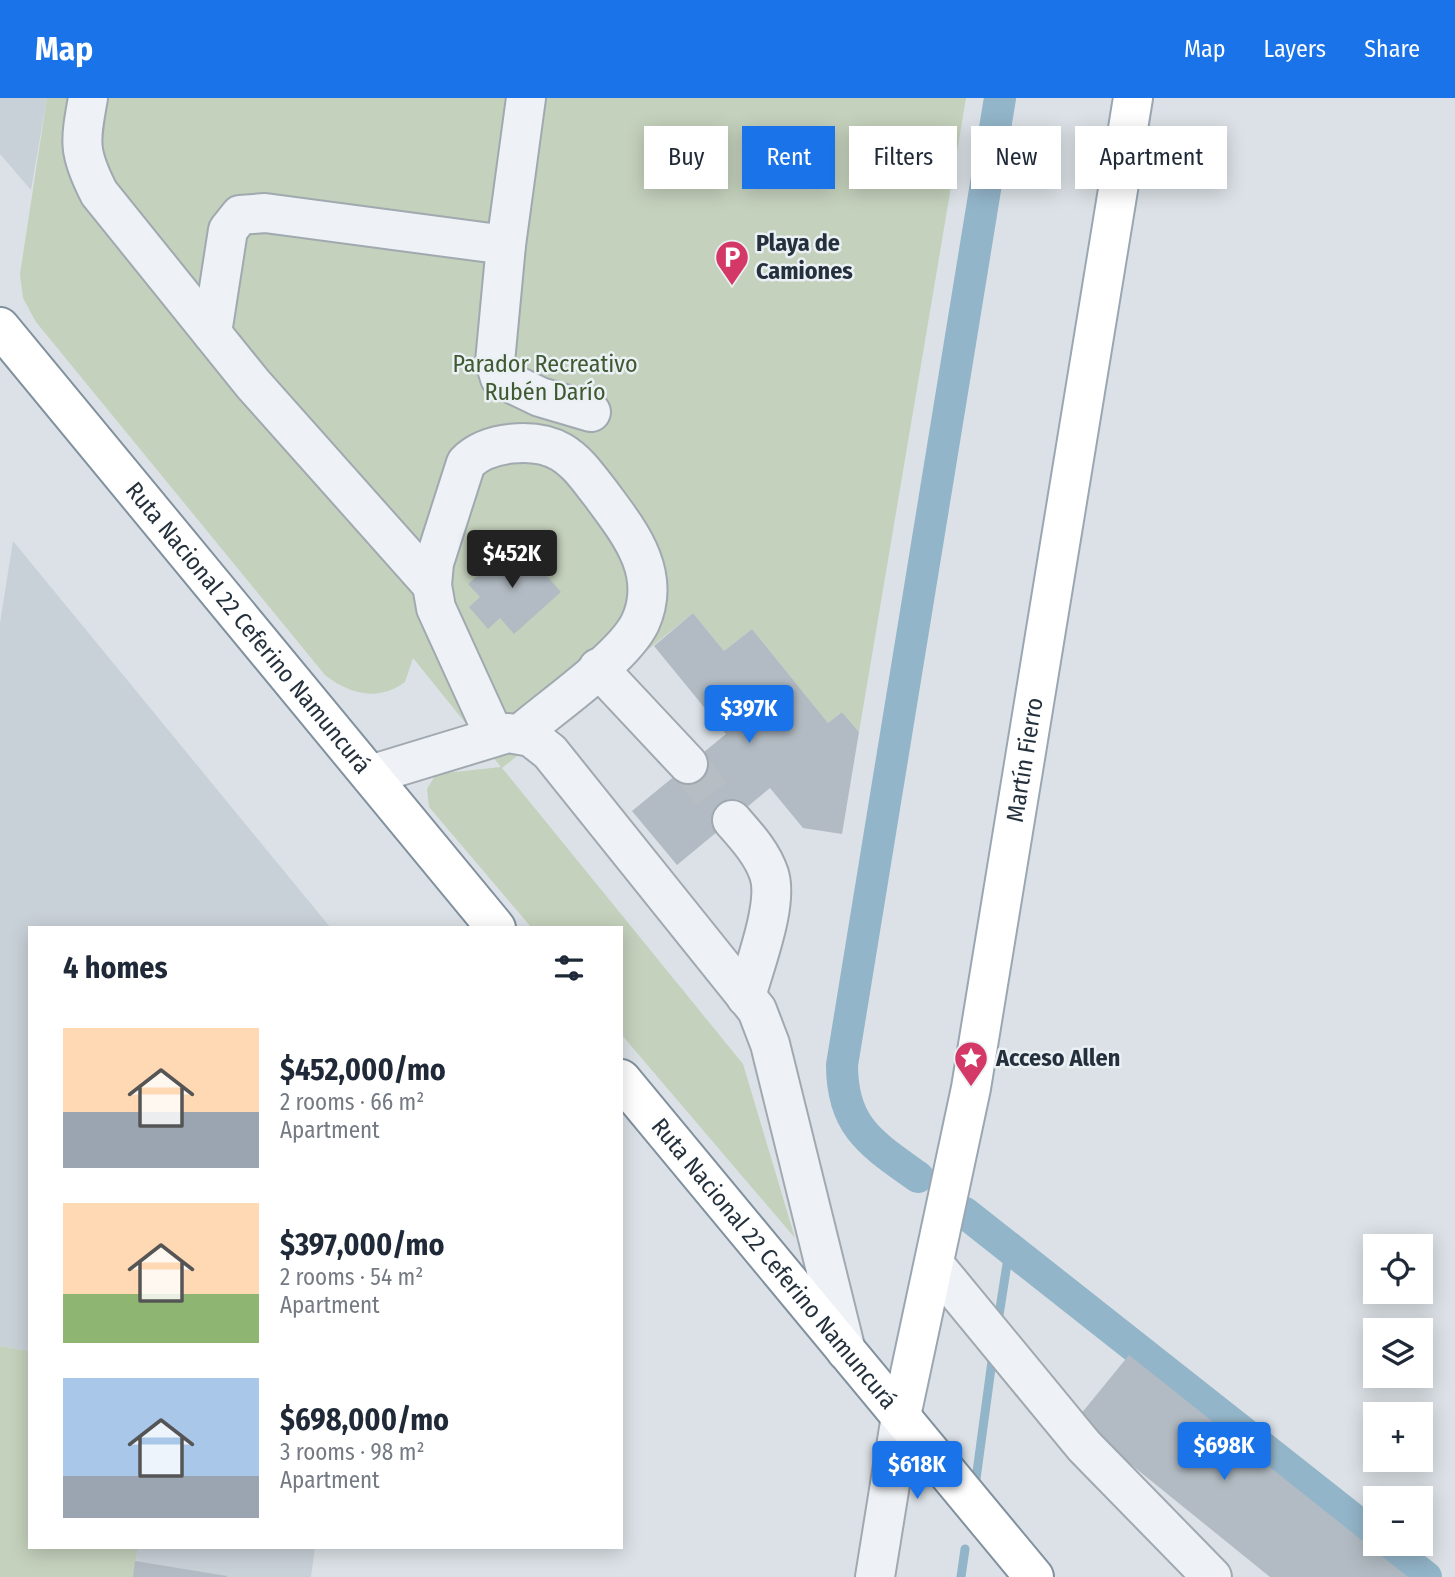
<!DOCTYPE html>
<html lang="en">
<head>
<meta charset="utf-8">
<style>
	:root { --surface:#fff; --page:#f6f6f7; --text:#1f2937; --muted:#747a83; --accent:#1a73e8 }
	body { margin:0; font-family:"Fira Sans Condensed",sans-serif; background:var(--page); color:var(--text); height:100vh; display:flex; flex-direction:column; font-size:26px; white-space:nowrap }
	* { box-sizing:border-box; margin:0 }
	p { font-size:23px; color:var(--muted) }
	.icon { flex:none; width:38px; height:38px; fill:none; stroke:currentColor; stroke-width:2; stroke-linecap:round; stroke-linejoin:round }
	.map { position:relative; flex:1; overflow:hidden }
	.panel { position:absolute; left:28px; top:828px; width:595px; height:623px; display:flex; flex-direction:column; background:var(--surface); border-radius:0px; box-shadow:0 4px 18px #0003 }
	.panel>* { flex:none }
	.hud { position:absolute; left:644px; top:28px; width:665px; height:63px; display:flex; gap:14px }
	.controls { position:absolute; left:1363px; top:1136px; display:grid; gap:14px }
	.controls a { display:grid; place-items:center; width:70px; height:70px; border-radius:0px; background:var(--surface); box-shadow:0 4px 18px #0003; font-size:35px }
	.price { position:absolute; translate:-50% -60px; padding:0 16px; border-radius:7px; background:var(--accent); color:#fff; font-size:23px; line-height:46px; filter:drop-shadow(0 2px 4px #0008) }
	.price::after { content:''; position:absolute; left:50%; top:42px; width:21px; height:16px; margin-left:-10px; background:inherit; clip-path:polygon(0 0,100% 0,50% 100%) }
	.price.current { background:#222; color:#fff }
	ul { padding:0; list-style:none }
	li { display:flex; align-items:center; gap:21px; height:175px; padding:0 35px }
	li span { display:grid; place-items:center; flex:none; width:196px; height:140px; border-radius:0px; color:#555 }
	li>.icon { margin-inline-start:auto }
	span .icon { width:84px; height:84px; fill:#fffc; stroke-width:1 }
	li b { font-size:30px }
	h2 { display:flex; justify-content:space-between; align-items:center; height:84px; padding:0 35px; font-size:30px }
	.pill { padding:0 24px; border-radius:0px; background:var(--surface); box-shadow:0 4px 18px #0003; font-size:24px; line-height:63px }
	.pill.current { background:var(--accent); color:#fff }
	header { display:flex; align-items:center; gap:42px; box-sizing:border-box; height:98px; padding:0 35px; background:var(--accent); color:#fff }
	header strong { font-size:33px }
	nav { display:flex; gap:38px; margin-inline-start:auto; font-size:24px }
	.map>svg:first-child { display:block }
</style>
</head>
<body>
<header>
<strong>Map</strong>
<nav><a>Map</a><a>Layers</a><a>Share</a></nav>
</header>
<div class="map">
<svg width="1455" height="1479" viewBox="0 0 1455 1479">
	<rect width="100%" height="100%" fill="#dbe1e6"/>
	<g fill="#c9d1d8">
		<path d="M0,0H47L31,92L0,56Z"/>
		<path d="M13,443L330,829L30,830V1253L0,1248V525Z"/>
		<path d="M138,1449H315L311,1479H133Z"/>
	</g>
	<g fill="#c4d1bc">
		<path d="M47,0H966L859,634L842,614L828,625L752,531L724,553L693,515L502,670L743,966L795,1140L621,936V830L531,829L429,709L427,691L436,676L501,669L413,560L405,584C378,604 349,596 325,577L36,224L23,200L20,176Z"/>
		<path d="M0,1248L30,1253V1449H138L133,1479H0Z"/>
	</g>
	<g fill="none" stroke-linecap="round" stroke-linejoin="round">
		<g stroke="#93b5c9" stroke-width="9">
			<path d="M999,1217L1010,1147"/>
			<path d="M976,1381L992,1263"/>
			<path d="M961,1479L965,1451"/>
		</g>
		<g stroke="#93b5c9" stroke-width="32">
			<path d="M918,1079C872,1046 842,1029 842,967L1000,0"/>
			<path d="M965,1115L1376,1439"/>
			<path d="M1384,1446L1426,1479"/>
		</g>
	</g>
	<g fill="#b2bbc3">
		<path d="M517,444L561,494L514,536L500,520L488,531L469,509L480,499L468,486Z"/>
		<path d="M693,515L724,553L752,531L828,625L842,614L859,634L842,736L803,730L770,690L677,767L632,713L726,636L654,548Z"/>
		<path d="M1129,1257L1408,1479H1270L1076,1322Z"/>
		<path d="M135,1463L227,1478V1479H133Z"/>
	</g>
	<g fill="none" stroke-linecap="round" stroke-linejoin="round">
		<path stroke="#b6bec4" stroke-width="38" stroke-dasharray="38 19" stroke-linecap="butt" d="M688,666L732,722"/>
		<g stroke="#a0a9b0" stroke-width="42">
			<g id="minor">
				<path d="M88,0C80,44 78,54 99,95L253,286L432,487"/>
				<path d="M506,147L526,0"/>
				<path d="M212,235L228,132L240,117L265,115L506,147L495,264L500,280L540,299L591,314"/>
				<path d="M598,570L688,666"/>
				<path d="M494,637L436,510L432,487L434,465L466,365C487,343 535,339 561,354C578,364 589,381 601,396C629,434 663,475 640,525C623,560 551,609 520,636"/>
				<path d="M370,677L508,635L531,639L550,654L757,912L770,946L846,1253"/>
				<path d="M732,722C746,738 762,755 769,776C779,806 754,868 746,899"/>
				<path d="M934,1166L1084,1348L1212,1479"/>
				<path d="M875,1479L901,1318"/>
			</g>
		</g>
		<g stroke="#9aa7b3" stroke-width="42">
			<g id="major">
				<path id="s1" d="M901,1318L971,990L1133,0"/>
			</g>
		</g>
		<g stroke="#82919e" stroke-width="42">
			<g id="highway">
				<path id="s2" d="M0,229L496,830"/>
				<path id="s3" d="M621,981L1034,1479"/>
			</g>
		</g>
		<use href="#minor" stroke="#eef1f5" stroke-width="38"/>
		<use href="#major" stroke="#fff" stroke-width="38"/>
		<use href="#highway" stroke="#fff" stroke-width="38"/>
	</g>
	<defs>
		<g id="parking-pin" transform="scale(1.75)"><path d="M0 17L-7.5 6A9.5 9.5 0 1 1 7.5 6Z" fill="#d43867" stroke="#eaf0f4"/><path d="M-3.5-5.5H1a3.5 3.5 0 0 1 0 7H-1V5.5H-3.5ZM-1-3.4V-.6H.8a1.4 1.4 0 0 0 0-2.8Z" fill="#fff"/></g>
		<g id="sight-pin" transform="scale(1.75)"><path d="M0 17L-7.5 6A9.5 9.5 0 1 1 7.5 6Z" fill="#d43867" stroke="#eaf0f4"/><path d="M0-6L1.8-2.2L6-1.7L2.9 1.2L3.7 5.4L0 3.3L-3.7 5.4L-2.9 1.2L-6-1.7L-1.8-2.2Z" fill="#fff"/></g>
	</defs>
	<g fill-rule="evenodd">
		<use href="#parking-pin" x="732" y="159"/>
		<use href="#sight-pin" x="971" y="960"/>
	</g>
	<g text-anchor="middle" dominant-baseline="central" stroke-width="5" stroke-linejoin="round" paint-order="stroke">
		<g font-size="24" font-weight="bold" fill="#24313d" stroke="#eaf0f4" text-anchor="start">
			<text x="756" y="145">Playa de<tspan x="756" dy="28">Camiones</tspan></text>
			<text x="996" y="960">Acceso Allen</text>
		</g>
		<g font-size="24" fill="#3f5931" stroke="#eaf0f4">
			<text x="545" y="266">Parador Recreativo<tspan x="545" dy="28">Rubén Darío</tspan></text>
		</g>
		<g font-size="24" fill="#24313d" stroke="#eaf0f4">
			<text stroke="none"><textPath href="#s2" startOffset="390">Ruta Nacional 22 Ceferino Namuncurá</textPath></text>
			<text stroke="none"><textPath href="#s1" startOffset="668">Martín Fierro</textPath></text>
			<text stroke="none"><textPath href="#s3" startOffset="240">Ruta Nacional 22 Ceferino Namuncurá</textPath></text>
		</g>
	</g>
</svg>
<div class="controls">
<a><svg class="icon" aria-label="locate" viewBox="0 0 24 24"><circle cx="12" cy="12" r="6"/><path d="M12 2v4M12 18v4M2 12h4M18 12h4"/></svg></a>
<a><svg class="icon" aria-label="layers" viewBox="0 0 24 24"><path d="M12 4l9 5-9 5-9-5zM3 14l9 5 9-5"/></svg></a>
<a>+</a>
<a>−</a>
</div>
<b class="price current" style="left:512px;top:492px">$452K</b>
<b class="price" style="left:749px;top:647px">$397K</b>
<b class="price" style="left:1224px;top:1384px">$698K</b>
<b class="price" style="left:917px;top:1403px">$618K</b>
<div class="hud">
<a class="pill">Buy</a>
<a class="pill current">Rent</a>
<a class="pill">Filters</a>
<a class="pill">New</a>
<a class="pill">Apartment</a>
</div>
<section class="panel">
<h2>4 homes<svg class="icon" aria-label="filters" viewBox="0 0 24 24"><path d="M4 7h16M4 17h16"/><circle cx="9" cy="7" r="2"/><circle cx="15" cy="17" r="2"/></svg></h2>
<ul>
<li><span style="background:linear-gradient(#ffd9b3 60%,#9aa5b1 0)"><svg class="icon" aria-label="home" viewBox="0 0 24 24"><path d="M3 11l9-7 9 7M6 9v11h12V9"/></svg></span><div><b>$452,000/mo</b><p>2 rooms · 66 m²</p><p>Apartment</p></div></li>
<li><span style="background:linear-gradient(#ffd9b3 65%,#8fb573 0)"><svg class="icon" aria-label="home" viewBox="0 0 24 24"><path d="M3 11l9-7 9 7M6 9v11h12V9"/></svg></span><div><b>$397,000/mo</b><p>2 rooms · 54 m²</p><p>Apartment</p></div></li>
<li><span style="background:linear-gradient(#a9c7e8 70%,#9aa5b1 0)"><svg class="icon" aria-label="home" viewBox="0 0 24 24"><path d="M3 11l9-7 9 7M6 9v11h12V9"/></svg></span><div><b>$698,000/mo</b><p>3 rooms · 98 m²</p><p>Apartment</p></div></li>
</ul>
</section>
</div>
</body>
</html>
